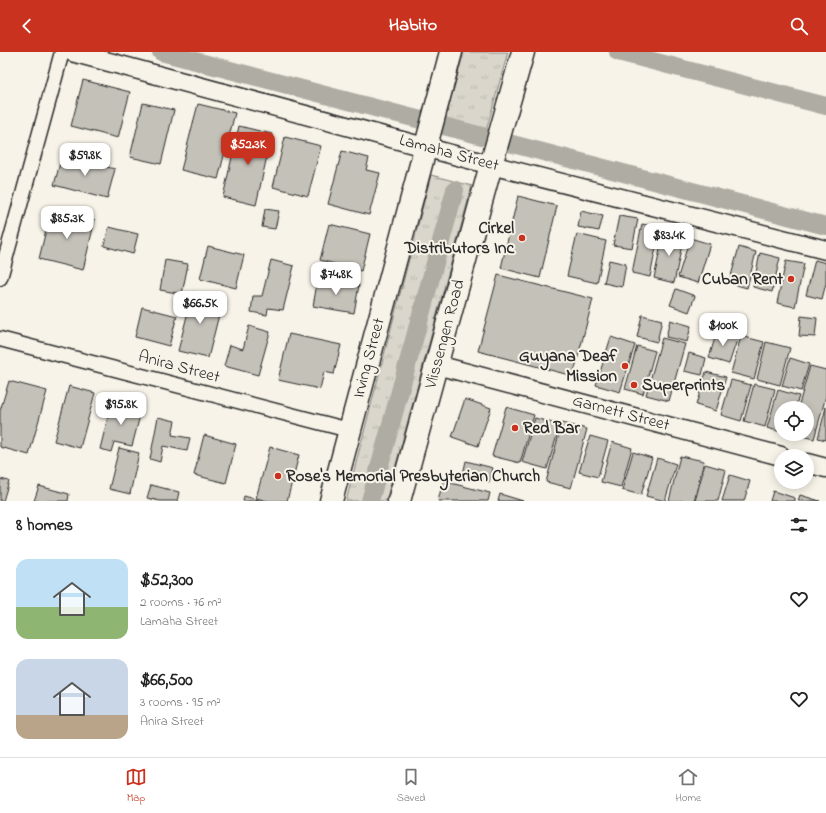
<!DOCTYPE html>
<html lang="en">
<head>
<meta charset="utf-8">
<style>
	:root { --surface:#fff; --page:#f6f6f6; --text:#222; --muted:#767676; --line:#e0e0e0; --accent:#c8321e }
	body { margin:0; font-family:"Indie Flower",sans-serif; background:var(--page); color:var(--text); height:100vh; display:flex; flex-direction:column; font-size:15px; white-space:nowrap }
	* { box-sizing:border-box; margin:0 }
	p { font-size:13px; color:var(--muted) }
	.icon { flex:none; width:22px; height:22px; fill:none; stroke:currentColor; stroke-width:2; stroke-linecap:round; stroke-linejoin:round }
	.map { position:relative; height:449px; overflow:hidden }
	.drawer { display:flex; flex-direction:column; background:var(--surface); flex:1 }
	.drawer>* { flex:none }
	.controls { position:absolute; left:774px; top:349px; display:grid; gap:8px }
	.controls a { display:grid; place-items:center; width:40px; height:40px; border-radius:50%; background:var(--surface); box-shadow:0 2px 10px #0003; font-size:20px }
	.price { position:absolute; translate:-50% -34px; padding:0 9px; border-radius:8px; background:#fff; color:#222; font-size:13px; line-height:26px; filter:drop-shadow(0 1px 2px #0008) }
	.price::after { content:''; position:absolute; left:50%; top:24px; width:12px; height:9px; margin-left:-6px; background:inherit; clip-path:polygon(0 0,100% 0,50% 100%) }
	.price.on { background:var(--accent); color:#fff }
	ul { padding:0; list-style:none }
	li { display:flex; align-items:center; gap:12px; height:100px; padding:0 16px }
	li span { display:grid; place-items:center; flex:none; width:112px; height:80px; border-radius:12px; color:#555 }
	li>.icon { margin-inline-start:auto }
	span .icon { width:48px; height:48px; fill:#fffc; stroke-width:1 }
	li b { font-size:17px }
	h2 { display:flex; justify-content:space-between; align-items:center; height:48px; padding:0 16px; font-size:17px }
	header { display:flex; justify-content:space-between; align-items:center; height:52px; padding:0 16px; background:var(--accent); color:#fff; font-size:18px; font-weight:700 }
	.menu { display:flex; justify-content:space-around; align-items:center; height:56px; border-top:1px solid var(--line); background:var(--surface); font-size:11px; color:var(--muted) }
	.menu a { display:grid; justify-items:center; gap:2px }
	.menu .on { color:var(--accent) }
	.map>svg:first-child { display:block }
</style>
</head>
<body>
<header><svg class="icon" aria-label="back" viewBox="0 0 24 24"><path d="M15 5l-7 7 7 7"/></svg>Habito<svg class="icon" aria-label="search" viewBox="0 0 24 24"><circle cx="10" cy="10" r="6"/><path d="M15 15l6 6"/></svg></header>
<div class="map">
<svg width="826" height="449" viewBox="0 0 826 449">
	<defs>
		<pattern id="grass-tufts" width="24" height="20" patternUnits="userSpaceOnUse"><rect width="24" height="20" fill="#dad6cc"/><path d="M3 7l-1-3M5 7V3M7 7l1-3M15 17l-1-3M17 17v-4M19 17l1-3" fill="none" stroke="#bbb8af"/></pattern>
	</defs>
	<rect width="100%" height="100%" fill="#f7f3e8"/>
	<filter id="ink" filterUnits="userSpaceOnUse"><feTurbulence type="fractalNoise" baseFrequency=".025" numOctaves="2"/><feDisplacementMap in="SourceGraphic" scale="8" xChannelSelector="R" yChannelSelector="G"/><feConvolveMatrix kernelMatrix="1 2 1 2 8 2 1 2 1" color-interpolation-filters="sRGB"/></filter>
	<g filter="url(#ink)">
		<g fill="url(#grass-tufts)" stroke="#82807c">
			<path d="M464,0H508L483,90L442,78Z"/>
			<path d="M431,123L472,134L386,449H346Z"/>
		</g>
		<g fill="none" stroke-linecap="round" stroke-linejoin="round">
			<g stroke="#afaca4" stroke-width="18">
				<path d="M161,0L826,174"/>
				<path d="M618,0L826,54"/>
				<path d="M370,449L455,138"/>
			</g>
		</g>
		<g fill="#c4c1b9" stroke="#2b2b2b">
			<path d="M83,28L130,40L118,86L71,74Z"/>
			<path d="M143,51L174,58L161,112L130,105Z"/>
			<path d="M198,52L235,61L218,127L181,118Z"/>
			<path d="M239,74L272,82L256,153L223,145Z"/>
			<path d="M285,85L321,94L308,144L273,135Z"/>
			<path d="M342,99L369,106L366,118L380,121L369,163L328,152Z"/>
			<path d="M62,104L115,117L107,147L54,133Z"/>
			<path d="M518,144L557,154L540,226L501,216Z"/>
			<path d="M51,157L95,168L83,218L39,207Z"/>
			<path d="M265,157L279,159L275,177L262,175Z"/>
			<path d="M581,159L603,164L599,179L578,175Z"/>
			<path d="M619,164L638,167L632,196L613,193Z"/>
			<path d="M329,172L370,182L361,219L320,208Z"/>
			<path d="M642,172L660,176L650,225L632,221Z"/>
			<path d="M109,175L138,182L133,202L104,194Z"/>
			<path d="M664,179L684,183L674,231L654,226Z"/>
			<path d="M577,182L606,189L597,231L567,224Z"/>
			<path d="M690,186L710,192L698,231L678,225Z"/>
			<path d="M208,194L244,203L236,236L200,227Z"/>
			<path d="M739,195L756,200L747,236L729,231Z"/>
			<path d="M760,201L780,206L772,240L753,235Z"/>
			<path d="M165,208L188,212L182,242L160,238Z"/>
			<path d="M271,208L294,214L283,258L268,256L267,263L251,260L253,244H262Z"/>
			<path d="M609,208L626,212L622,235L604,231Z"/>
			<path d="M815,208L826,211V231L822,247L806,243Z"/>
			<path d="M786,209L804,212L795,255L777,251Z"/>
			<path d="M498,223L593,247L573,324L478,299Z"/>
			<path d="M318,226L359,233L354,261L313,254Z"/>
			<path d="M676,237L695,244L689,260L670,253Z"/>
			<path d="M193,240L223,247L208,306L178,299Z"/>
			<path d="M142,255L177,264L169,294L135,285Z"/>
			<path d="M642,263L662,268L657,290L637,285Z"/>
			<path d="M801,264L817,266L815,285L799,284Z"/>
			<path d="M670,268L691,274L687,290L666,285Z"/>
			<path d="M249,274L270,280L258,323L224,314L230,293L243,297Z"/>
			<path d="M717,279L738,285L729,312L709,306Z"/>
			<path d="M289,282L341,293L334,322L324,320L320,337L278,328Z"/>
			<path d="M741,284L764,290L754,327L731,321Z"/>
			<path d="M611,285L635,293L620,340L596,333Z"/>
			<path d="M662,286L685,292L669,349L646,343Z"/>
			<path d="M766,290L790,296L780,333L757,327Z"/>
			<path d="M637,294L655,299L643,342L625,337Z"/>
			<path d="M689,301L706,306L702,323L684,319Z"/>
			<path d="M790,306L809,312L801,339L782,334Z"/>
			<path d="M810,314L826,318V344L814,387L801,384V382H807V356H798Z"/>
			<path d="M706,320L726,325L716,359L696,353Z"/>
			<path d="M731,328L751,333L741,369L721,363Z"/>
			<path d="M9,329L47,339L29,403L0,395V359Z"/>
			<path d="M754,332L775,337L765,375L744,369Z"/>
			<path d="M69,334L95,341L80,396L54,389Z"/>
			<path d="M778,338L799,344L795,356H781V380L767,376Z"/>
			<path d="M465,347L491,356L478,394L452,385Z"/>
			<path d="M112,349L142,356L132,394L114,390L111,400L100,397Z"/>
			<path d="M506,355L534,363L520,411L492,404Z"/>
			<path d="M826,355V388L818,386Z"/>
			<path d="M158,365L175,369L172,383L190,386L187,399L163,394L160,410L150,407Z"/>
			<path d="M535,366L560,373L547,417L522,410Z"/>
			<path d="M562,371L587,377L571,436L546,430Z"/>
			<path d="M204,383L236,392L226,431L194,423Z"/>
			<path d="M590,384L608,389L598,425L579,420Z"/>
			<path d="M612,390L632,396L621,435L601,430Z"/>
			<path d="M270,395L299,403L287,449H268L256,446Z"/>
			<path d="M119,396L139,401L130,442L109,437Z"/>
			<path d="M633,400L652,406L641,443L622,438Z"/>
			<path d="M680,404L704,409L694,449H669Z"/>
			<path d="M657,406L676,412L665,449L646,444Z"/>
			<path d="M466,409L493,416L489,430L463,422Z"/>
			<path d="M705,412L726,418L718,449H695Z"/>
			<path d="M730,423L750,429L744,449H722Z"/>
			<path d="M0,427L9,429L3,449H0Z"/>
			<path d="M443,429L490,441L488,449H438Z"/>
			<path d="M151,433L179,440L177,449H160L147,446Z"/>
			<path d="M39,434L69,442L68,449H34Z"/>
			<path d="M773,439L795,446V449H770Z"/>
			<path d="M500,442L523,449H498Z"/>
			<path d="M800,443L820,449H798Z"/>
			<path d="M244,444L262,449H243Z"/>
		</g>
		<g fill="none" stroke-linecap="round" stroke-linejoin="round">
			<g stroke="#2b2b2b" stroke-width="17">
				<g id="minor">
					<path d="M0,226L62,0"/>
					<path d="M0,287L349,378"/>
				</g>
			</g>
			<g stroke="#2b2b2b" stroke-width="21">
				<g id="tertiary">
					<path d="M72,0L491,113L826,198"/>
					<path d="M437,313L781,404"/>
					<path d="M807,411L826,416"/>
				</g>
			</g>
			<g stroke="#2b2b2b" stroke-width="25">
				<g id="primary">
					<path d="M331,449L451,0"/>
					<path d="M399,449L491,113L523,0"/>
				</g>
			</g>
			<use href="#minor" stroke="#f7f3e8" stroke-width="14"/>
			<use href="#tertiary" stroke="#f7f3e8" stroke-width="18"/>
			<use href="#primary" stroke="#f7f3e8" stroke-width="22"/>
		</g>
	</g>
	<g fill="#c8321e" stroke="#f7f3e8" stroke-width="1.5">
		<circle cx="522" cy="186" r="4"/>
		<circle cx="791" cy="227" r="4"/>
		<circle cx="625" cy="314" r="4"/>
		<circle cx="634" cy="333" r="4"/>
		<circle cx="515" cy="376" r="4"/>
		<circle cx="278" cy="424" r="4"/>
	</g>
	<g text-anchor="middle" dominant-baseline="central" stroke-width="4" stroke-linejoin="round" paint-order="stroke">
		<g font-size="17" fill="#2b2b2b" stroke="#f7f3e8">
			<text transform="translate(449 101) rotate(15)">Lamaha Street</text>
			<text transform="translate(445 282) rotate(-75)">Vlissengen Road</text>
			<text transform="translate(369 306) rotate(-75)">Irving Street</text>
			<text transform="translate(179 315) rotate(15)">Anira Street</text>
			<text transform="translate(621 361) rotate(15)">Garnett Street</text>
		</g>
		<g font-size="17" font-weight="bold" fill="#2b2b2b" stroke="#f7f3e8" text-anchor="end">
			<text x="514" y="176">Cirkel<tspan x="514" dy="20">Distributors Inc</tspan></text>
			<text x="783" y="227">Cuban Rent</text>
			<text x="617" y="304">Guyana Deaf<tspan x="617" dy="20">Mission</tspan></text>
			<text x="642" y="333" text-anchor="start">Superprints</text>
			<text x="523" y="376" text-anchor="start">Red Bar</text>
			<text x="286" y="424" text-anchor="start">Rose's Memorial Presbyterian Church</text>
		</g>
	</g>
</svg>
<div class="controls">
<a><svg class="icon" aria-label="locate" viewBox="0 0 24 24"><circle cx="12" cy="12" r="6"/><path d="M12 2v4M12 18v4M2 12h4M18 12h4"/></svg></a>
<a><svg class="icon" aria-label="layers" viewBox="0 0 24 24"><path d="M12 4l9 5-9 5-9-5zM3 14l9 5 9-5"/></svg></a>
</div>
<b class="price on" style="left:248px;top:114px">$52.3K</b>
<b class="price" style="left:85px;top:125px">$59.8K</b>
<b class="price" style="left:67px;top:188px">$85.3K</b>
<b class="price" style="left:669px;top:205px">$83.4K</b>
<b class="price" style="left:336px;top:244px">$74.8K</b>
<b class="price" style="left:200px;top:273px">$66.5K</b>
<b class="price" style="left:723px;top:295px">$100K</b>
<b class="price" style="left:121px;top:374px">$95.8K</b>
</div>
<section class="drawer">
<h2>8 homes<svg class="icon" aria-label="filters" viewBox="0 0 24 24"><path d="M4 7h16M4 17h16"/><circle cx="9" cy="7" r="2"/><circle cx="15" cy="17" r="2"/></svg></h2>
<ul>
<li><span style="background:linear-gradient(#bfe0f5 60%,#8fb573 0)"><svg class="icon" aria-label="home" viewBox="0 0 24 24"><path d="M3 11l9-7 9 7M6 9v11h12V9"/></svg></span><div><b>$52,300</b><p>2 rooms · 76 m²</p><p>Lamaha Street</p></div><svg class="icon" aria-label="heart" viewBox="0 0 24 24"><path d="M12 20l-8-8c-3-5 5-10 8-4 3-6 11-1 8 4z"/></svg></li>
<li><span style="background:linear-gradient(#c9d6e8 70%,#b9a48a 0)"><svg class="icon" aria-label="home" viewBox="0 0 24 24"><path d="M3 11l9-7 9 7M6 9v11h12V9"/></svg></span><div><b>$66,500</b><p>3 rooms · 95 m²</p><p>Anira Street</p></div><svg class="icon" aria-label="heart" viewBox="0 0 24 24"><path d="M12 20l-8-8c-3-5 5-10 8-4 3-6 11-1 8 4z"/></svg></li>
</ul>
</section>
<nav class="menu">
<a class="on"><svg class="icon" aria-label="map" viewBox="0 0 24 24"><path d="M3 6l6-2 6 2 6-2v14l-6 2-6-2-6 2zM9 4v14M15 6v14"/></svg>Map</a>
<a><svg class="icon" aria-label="saved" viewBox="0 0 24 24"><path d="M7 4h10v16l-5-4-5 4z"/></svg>Saved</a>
<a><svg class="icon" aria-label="home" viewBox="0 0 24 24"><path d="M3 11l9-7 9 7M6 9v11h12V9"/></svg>Home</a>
</nav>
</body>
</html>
